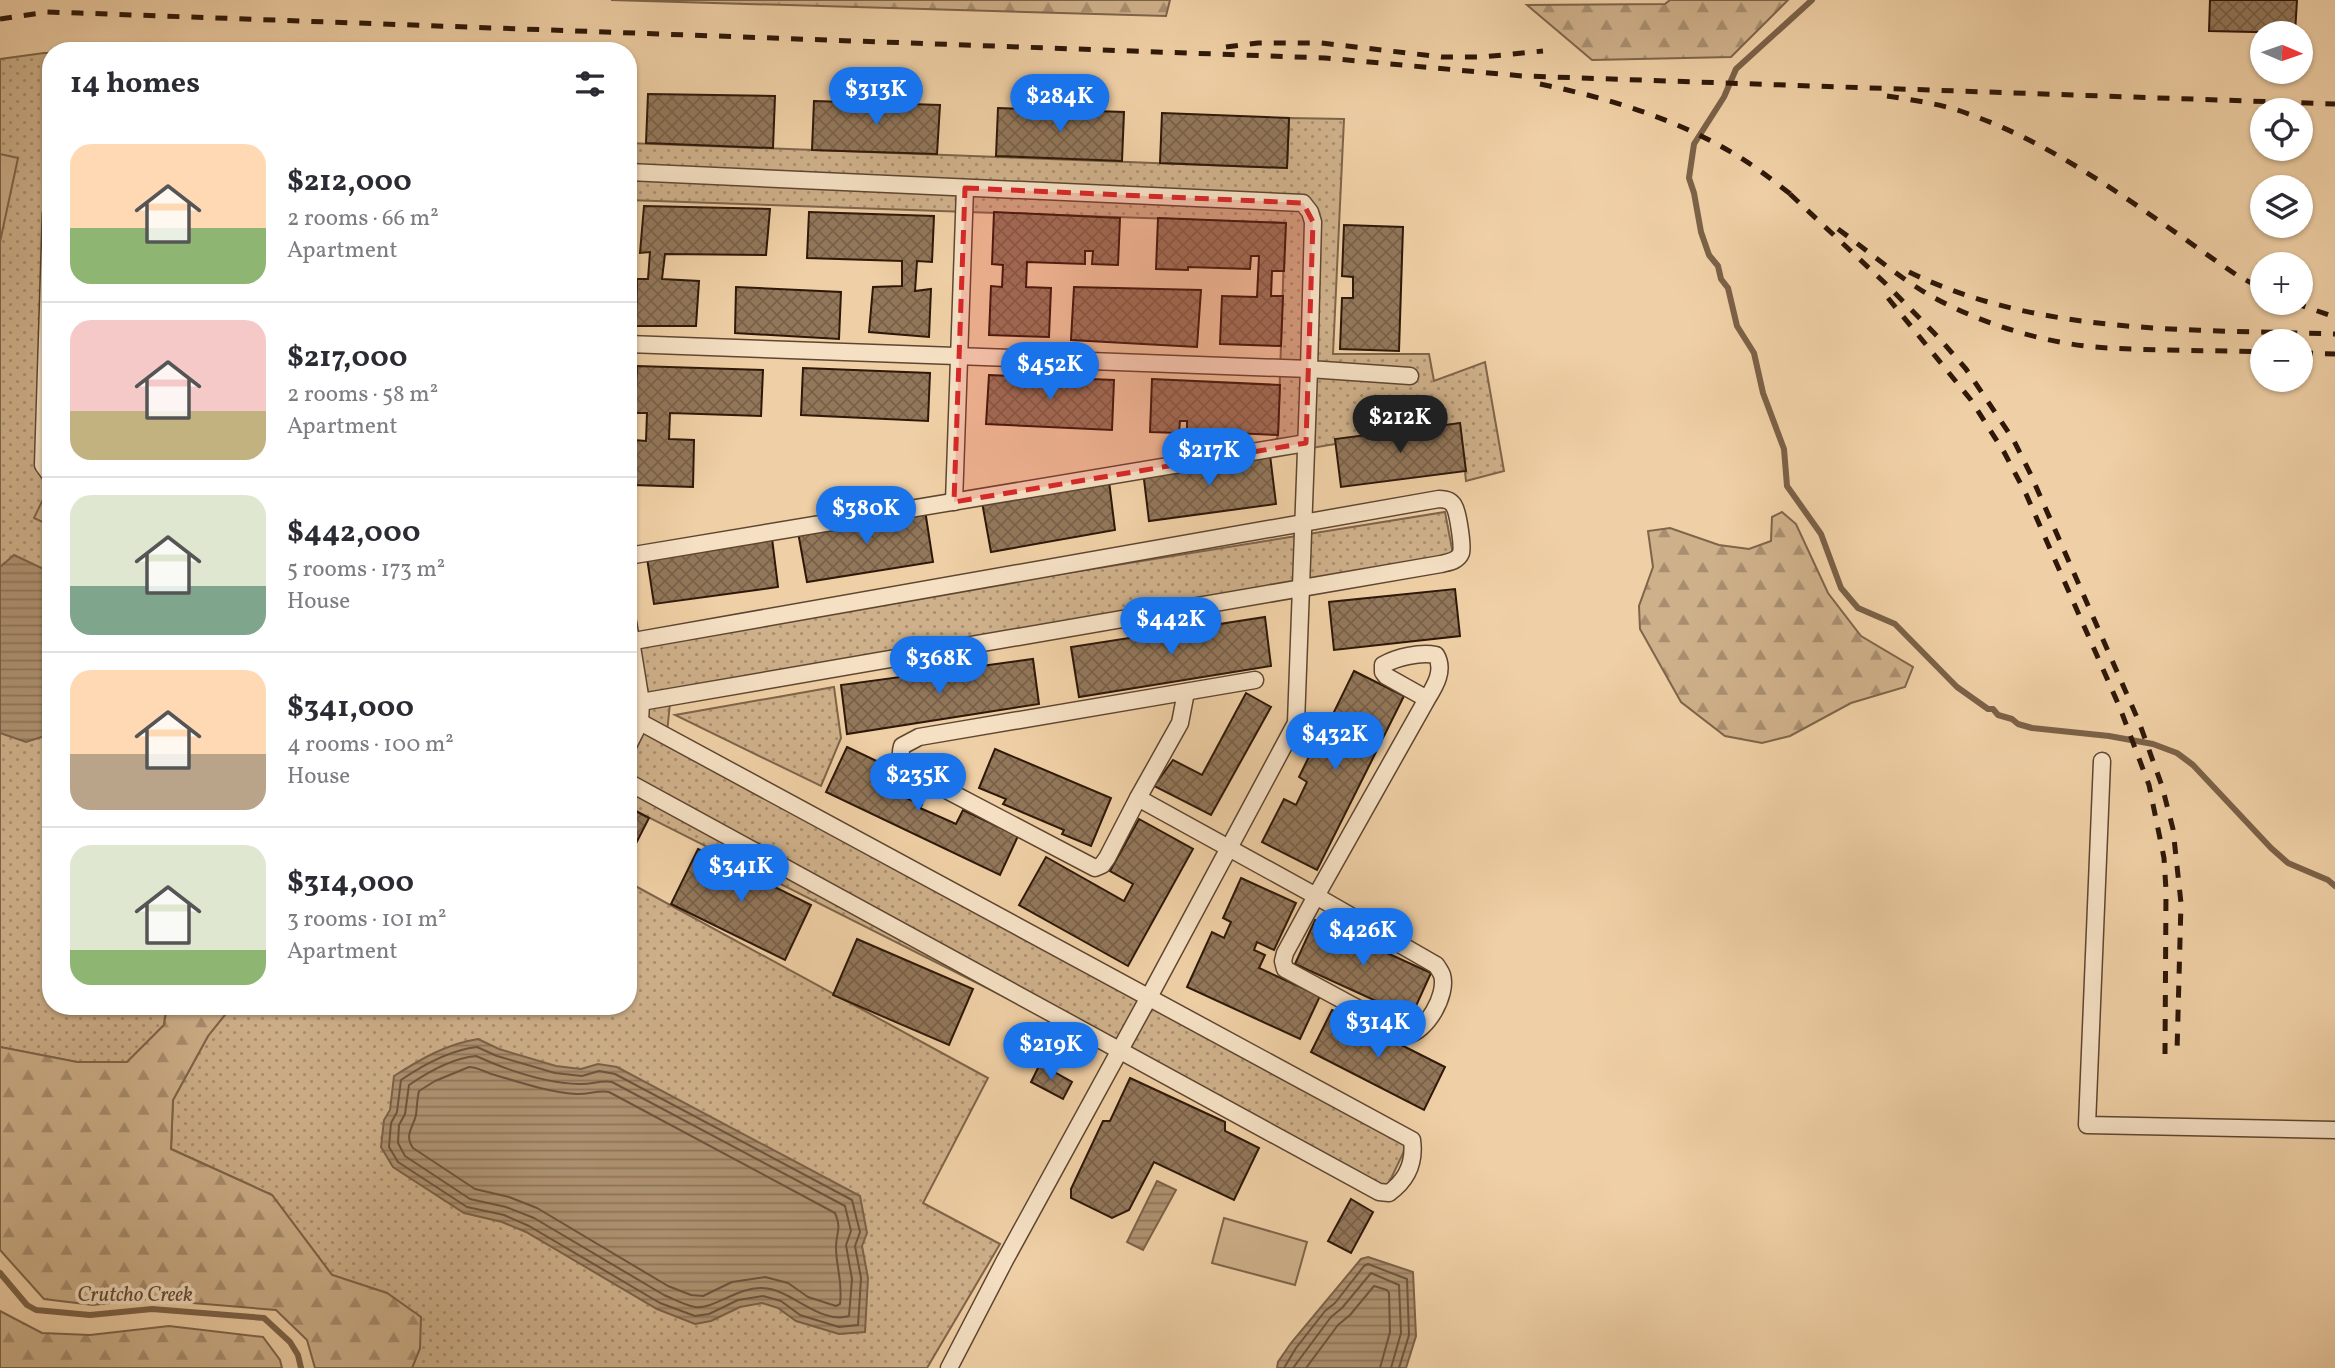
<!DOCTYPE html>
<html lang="en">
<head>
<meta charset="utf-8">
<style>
	:root { --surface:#fff; --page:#f2f2f3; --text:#2b2b33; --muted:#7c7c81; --line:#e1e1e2; --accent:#1a73e8 }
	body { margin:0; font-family:Vollkorn,serif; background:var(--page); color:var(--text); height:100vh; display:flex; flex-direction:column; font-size:26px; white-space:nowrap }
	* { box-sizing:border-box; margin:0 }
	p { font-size:23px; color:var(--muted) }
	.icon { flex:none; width:38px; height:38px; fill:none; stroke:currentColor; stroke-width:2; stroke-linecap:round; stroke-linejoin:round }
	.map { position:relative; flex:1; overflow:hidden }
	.drawer { position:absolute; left:42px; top:42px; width:595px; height:973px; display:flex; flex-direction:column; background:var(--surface); border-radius:28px; box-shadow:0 2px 5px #0004 }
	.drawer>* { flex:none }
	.needle { width:46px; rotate:92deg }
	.controls { position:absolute; left:2250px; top:21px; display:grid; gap:14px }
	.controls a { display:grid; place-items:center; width:63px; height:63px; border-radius:50%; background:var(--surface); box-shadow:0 2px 5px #0004; font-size:35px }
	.price { position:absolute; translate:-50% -60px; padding:0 16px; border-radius:24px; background:var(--accent); color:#fff; font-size:23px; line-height:46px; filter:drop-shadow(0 2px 4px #0008) }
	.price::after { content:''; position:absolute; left:50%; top:42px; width:21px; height:16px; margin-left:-10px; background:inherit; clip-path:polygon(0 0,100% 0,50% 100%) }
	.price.active { background:#222; color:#fff }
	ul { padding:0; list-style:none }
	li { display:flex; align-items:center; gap:21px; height:175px; padding:0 28px }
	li+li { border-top:2px solid var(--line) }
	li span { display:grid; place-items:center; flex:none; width:196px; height:140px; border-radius:21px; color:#555 }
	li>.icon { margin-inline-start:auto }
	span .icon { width:84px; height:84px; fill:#fffc; stroke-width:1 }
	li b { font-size:30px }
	h2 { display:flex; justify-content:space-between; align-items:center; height:84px; padding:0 28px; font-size:30px }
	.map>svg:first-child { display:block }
</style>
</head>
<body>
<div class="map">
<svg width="2335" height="1368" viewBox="0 0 2335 1368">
	<defs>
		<pattern id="green-dots" width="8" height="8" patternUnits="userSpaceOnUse" patternTransform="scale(1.75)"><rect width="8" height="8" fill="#ceb08a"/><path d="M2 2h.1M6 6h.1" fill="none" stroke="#a88e6f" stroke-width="1.8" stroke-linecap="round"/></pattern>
		<pattern id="forest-firs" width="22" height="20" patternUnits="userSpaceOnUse" patternTransform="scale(1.75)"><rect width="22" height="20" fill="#ceb08a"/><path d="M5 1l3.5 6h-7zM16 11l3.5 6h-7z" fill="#a88e6f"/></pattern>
		<pattern id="water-rules" width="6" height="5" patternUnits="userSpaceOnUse" patternTransform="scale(1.75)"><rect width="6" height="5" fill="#ae9170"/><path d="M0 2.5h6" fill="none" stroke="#8e755a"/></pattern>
		<pattern id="building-cross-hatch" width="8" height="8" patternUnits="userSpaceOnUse" patternTransform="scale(1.75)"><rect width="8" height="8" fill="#93775a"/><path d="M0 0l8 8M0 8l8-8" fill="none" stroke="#786149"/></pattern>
	</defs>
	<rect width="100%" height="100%" fill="#efcfa5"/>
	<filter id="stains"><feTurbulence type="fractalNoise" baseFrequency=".00286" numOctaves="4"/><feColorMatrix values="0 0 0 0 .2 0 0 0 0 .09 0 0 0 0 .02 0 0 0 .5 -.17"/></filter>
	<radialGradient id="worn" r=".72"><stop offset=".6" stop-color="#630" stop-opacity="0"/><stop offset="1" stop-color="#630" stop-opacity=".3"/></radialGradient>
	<g fill="url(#green-dots)" stroke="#7e644a" stroke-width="2">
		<path d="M44,53H51V1006H167L164,1025L127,1062H77L0,1047V59Z"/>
		<path d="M1289,118L1344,119L1333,354H1429L1434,381L1485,362L1504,471L1466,481L1460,423L1270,455L1278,435L1285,223L628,200V143L1287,168Z"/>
		<path d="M1445,512L1453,554L671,693L666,743L1408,1143L1386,1189L628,807V644Z"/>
		<path d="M834,687L841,738L821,786L675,715Z"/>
		<path d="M628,882L988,1078L923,1203L1000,1244L927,1368H412L420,1348L387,1293L332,1275L272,1195L171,1149L173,1100L208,1036L232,1006H628Z"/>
	</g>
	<g fill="url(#forest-firs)" stroke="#7e644a" stroke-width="2">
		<path d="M611,0H1170L1166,16Z"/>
		<path d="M1670,0H1788L1731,57L1592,60L1527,5L1665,4Z"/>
		<path d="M1782,512L1796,524L1828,593L1861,636L1913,667L1905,687L1851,703L1790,736L1762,743L1725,736L1681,702L1640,629L1639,606L1653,567L1648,531L1670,528L1719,545L1749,549L1771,541L1772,517Z"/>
		<path d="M167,1006H232L208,1036L173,1100L171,1149L272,1195L332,1275L387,1293L421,1317L420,1348L412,1368H315L307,1340L276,1310L144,1299L93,1305L44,1299L0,1250V1047L77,1062H127L164,1025Z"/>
		<path d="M0,1311L42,1333L90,1335L169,1326L263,1337L280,1360L282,1368H0Z"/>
	</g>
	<g fill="#ceb08a" stroke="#7e644a" stroke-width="2">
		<path d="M0,154L18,158L0,242Z"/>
		<path d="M47,491L51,493V526L34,518Z"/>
		<path d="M1224,1218L1307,1242L1295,1285L1212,1263Z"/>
	</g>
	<g fill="url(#water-rules)" stroke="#7b6147" stroke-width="2">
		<path d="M14,555L50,572L51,576V734L26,742L0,733V567Z"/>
		<path d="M478,1039L499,1049L556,1066L581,1069L598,1064L617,1067L860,1196L867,1233L862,1246L868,1278L865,1332L839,1334L796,1321L778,1308L762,1303L740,1307L711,1321L695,1324L657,1309L526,1232L502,1222L464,1213L393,1167L381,1147L384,1120L390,1110L394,1076C421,1059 446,1044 478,1039Z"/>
		<path d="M1157,1181L1176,1190L1143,1250L1127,1242Z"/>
		<path d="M1368,1257L1413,1272L1416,1336L1406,1368H1277L1278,1362L1291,1343L1361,1259Z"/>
	</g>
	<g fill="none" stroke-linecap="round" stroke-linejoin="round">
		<g stroke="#6e543c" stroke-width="2">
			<path d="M477,1047L497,1056L555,1073L582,1076L599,1071L615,1074L852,1200L860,1232L855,1246L861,1278L858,1325L839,1327L800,1315L781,1301L763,1296L738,1300L709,1314L695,1316L660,1303L529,1226L504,1215L467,1207L398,1162L389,1147L391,1123L397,1112L401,1080C423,1065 450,1050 477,1047Z"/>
			<path d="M476,1056C507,1070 545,1083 579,1084C591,1085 600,1080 612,1082L845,1206L851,1231L846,1245L852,1279L849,1316C820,1325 791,1289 763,1288C739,1286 713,1310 695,1307C684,1305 674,1299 664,1295L534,1218L506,1207L470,1199L405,1156L398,1143L399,1125L405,1114L409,1085C428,1072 453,1058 476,1056Z"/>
			<path d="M469,1067C478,1067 486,1073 495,1075C522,1083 548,1092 576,1094C588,1095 597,1090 609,1092L835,1213C842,1230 836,1232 836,1247C836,1268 843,1280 840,1304L836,1306L808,1297L788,1283L765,1277L732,1282L703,1296L691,1295L668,1286L537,1208L509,1197L475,1189L413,1148C404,1135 413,1128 416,1115C417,1107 417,1099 419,1091L435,1081Z"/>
			<path d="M1284,1368L1296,1348L1325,1311L1335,1303L1364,1266L1368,1264L1407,1279L1409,1335L1399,1368"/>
			<path d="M1293,1368L1331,1317L1342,1308L1371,1273L1399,1285L1401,1333L1391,1368"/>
			<path d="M1306,1368L1338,1325L1350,1315L1374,1286L1387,1290L1389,1293L1390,1332L1380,1368"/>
		</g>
		<g stroke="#7b6147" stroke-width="6">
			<path d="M1812,0L1736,69L1724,97L1694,144L1689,178L1694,193L1701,232L1709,255L1718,266L1721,279L1728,288L1737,326L1754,353L1763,393L1784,449L1787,486L1821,534L1841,588L1858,608L1895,624L1957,687L1988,709H1993L1998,715L2012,719L2018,724L2032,728L2109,736L2153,744L2177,753L2193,765L2271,848L2288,863L2328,880L2335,886"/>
			<path d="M0,1273L27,1305L36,1310L90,1315L152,1309L264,1318L290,1342L298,1355L301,1368"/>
		</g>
	</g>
	<g fill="url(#building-cross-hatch)" stroke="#2f1809" stroke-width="2">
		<path d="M2210,0H2297L2295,33L2209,31Z"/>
		<path d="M648,94L775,96L773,148L646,143Z"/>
		<path d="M814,101L940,105L937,154L812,150Z"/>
		<path d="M998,108L1124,112L1122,161L996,156Z"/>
		<path d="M1162,113L1289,118L1287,168L1160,163Z"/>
		<path d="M644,206L770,209L766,255L665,254L662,279L699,281L696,326H636L637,279H648L650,252L640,253Z"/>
		<path d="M809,212L934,216L932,262L917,261L915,291L931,289L929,337L869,332L873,287L902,286V261L807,258Z"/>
		<path d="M994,212L1120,218L1118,265L1092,264L1093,251H1085V264L1027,262L1026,287L1051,288L1049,337L989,335L991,286L1002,287L1003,265L992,264Z"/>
		<path d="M1158,218L1286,223L1284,271H1272L1271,296H1283L1281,346L1220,344L1222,296L1257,297L1259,256H1251L1250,269L1188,267V270L1156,269Z"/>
		<path d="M1344,225L1403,227L1399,351L1340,349L1342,298H1353V277L1342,276Z"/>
		<path d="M736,287L841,292L839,339L735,333Z"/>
		<path d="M1074,287L1201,290L1197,347L1071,340Z"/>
		<path d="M637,366L763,370L761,416L670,413L669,439L694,440L693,487L633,485L635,440L646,441L647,413H635Z"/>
		<path d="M803,368L930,373L928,421L801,415Z"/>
		<path d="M989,375L1114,380L1112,430L986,424Z"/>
		<path d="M1152,379L1280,385L1278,435L1187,431V421H1180L1179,433L1150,432Z"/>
		<path d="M1460,423L1466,471L1341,487L1335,439Z"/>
		<path d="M1270,455L1276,504L1149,521L1143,471Z"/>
		<path d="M1109,481L1115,530L991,552L982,502Z"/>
		<path d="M925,510L933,562L807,582L798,532Z"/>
		<path d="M772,538L778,587L654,604L647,558Z"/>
		<path d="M1455,589L1460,636L1334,650L1329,602Z"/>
		<path d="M1265,617L1271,666L1079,697L1071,647Z"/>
		<path d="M1033,659L1039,704L847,734L841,685Z"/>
		<path d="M1354,671L1404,696L1317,870L1262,842L1284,799L1296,805L1307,782L1299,777L1321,732L1333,738L1341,721L1332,716Z"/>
		<path d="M1246,693L1271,707L1211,815L1154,786L1173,760L1202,775Z"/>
		<path d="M847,747L902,773L893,792L922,805L920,808L956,824L963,810L1018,836L1000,875L826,792Z"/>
		<path d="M995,749L1111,798L1091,846L1062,834L1064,830L1003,804L1006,799L979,788Z"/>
		<path d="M628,807L649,818L628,859Z"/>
		<path d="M1139,819L1193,849L1128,966L1019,905L1046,857L1124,901L1133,884L1110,871Z"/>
		<path d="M698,849L811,905L785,960L671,904Z"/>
		<path d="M1241,878L1296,903L1274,950L1257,942L1254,950L1265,955L1259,968L1320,996L1300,1039L1187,987L1212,932L1224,938L1231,922L1223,918Z"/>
		<path d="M1315,920L1431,973L1411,1017L1295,964Z"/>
		<path d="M857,939L973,989L949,1045L833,995Z"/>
		<path d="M1332,1010L1445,1067L1424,1110L1311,1052Z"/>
		<path d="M1040,1064L1072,1082L1063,1099L1031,1082Z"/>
		<path d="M1130,1078L1225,1122V1131L1259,1148L1234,1200L1154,1162L1129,1210L1112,1218L1071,1198V1189L1103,1121H1110Z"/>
		<path d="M1351,1199L1373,1212L1351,1253L1328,1241Z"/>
	</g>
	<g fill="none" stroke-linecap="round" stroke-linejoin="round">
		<g stroke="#5f4630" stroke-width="19">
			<g id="street">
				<path d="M628,172L1303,203L1310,212L1313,222L1309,369L1410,376"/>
				<path d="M51,213L43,465L51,476"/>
				<path d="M628,344L1309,369L1296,723L1149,997L1005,1260L949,1368"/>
				<path d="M954,502L965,188"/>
				<path d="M628,556L1306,443"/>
				<path d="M628,622L641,702L640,722L628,746"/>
				<path d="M628,642L1439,499C1445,499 1451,500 1454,506C1458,512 1463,546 1461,553C1458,561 1449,562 1441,564L641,702"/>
				<path d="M1255,680L919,737L902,746C899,757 902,763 910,771L1095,868L1102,865L1107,858L1138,798L1316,896L1427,699C1435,686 1445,670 1436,655C1420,652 1397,657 1383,665V672L1386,676L1427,699"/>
				<path d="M2102,761L2087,1125L2335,1130"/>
				<path d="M628,782L1379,1192L1389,1193C1407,1180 1415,1162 1412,1140L640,722"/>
				<path d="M1138,798L1180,723L1186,692"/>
				<path d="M1316,896L1436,965C1437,966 1442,974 1442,975C1448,995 1426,1032 1407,1035L1285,969L1283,961L1285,953Z"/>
			</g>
		</g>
		<use href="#street" stroke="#f5e0c4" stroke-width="16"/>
		<g stroke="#2f1809" stroke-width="5" stroke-dasharray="12 12" stroke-linecap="butt">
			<path d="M0,19L47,12L79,13L1325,58L1523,76L2335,104"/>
			<path d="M1226,47L1258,43H1321L1442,57H1482L1543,51"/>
			<path d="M1540,84C1614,99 1690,123 1753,166C1768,176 1782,188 1796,198"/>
			<path d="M1887,96C1913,100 1941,104 1966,113C2066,148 2151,217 2238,276L2263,289"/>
			<path d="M1790,194L1886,284L1940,339L1966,369L2013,439L2031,475L2139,722L2162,786L2173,829L2181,903L2177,1052"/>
			<path d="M1838,229C1868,251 1897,276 1929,295C1981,324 2049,345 2108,348C2159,351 2211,350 2263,352"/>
			<path d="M1909,272C2041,336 2192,329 2335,334"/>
			<path d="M1888,298L1971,400L2004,452L2026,494L2120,708L2149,785L2164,858L2166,890L2165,1054"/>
			<path d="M2294,303L2335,317"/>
			<path d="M2301,353L2335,354"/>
		</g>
	</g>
	<path fill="#d62828" fill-opacity="0.2" stroke="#d62828" stroke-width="5" stroke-dasharray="14 9" stroke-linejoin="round" d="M965,188L1303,203L1313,222L1306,443L954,502Z"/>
	<g text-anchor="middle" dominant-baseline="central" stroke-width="7" stroke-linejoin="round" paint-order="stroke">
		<g font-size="21" font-style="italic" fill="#624832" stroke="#f5e0c4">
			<text x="135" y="1295">Crutcho Creek</text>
		</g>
	</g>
	<rect width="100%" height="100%" filter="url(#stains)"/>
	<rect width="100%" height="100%" fill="url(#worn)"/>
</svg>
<div class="controls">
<a><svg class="needle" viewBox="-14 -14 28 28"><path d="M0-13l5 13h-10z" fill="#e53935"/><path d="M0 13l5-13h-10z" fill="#7c7c81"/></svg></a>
<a><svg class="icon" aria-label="locate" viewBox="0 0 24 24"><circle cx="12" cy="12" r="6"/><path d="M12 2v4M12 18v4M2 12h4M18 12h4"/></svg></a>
<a><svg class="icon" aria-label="layers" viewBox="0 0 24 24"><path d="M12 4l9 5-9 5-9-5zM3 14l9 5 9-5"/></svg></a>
<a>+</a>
<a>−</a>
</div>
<b class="price" style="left:876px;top:127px">$313K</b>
<b class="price" style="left:1060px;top:134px">$284K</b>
<b class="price" style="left:1050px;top:402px">$452K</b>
<b class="price active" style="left:1400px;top:455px">$212K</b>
<b class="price" style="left:1209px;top:488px">$217K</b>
<b class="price" style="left:866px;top:546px">$380K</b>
<b class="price" style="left:1171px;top:657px">$442K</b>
<b class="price" style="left:939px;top:696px">$368K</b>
<b class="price" style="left:1335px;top:772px">$432K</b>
<b class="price" style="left:918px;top:813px">$235K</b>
<b class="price" style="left:741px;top:904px">$341K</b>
<b class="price" style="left:1363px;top:968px">$426K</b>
<b class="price" style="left:1378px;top:1060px">$314K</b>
<b class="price" style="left:1051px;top:1082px">$219K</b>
<section class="drawer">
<h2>14 homes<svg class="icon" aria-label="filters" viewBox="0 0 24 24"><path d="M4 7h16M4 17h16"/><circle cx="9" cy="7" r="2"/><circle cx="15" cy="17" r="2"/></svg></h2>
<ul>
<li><span style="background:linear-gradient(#ffd9b3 60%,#8fb573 0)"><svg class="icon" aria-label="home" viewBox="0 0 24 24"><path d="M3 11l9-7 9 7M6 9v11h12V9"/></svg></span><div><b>$212,000</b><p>2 rooms · 66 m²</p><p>Apartment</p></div></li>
<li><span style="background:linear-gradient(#f6c9c9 65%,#c2b280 0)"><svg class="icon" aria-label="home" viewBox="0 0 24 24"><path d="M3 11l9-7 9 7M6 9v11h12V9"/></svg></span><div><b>$217,000</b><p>2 rooms · 58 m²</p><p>Apartment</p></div></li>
<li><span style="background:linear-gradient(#dfe7d0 65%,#7fa58c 0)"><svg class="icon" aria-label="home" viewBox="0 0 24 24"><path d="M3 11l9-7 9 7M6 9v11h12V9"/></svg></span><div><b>$442,000</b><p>5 rooms · 173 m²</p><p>House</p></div></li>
<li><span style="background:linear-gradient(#ffd9b3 60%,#b9a48a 0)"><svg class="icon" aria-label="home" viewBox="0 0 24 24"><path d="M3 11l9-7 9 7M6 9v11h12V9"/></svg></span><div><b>$341,000</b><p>4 rooms · 100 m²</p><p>House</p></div></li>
<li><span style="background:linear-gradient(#dfe7d0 75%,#8fb573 0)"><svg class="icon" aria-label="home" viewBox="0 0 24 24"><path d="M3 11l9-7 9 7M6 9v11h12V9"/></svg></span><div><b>$314,000</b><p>3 rooms · 101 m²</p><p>Apartment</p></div></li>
</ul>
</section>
</div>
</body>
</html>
